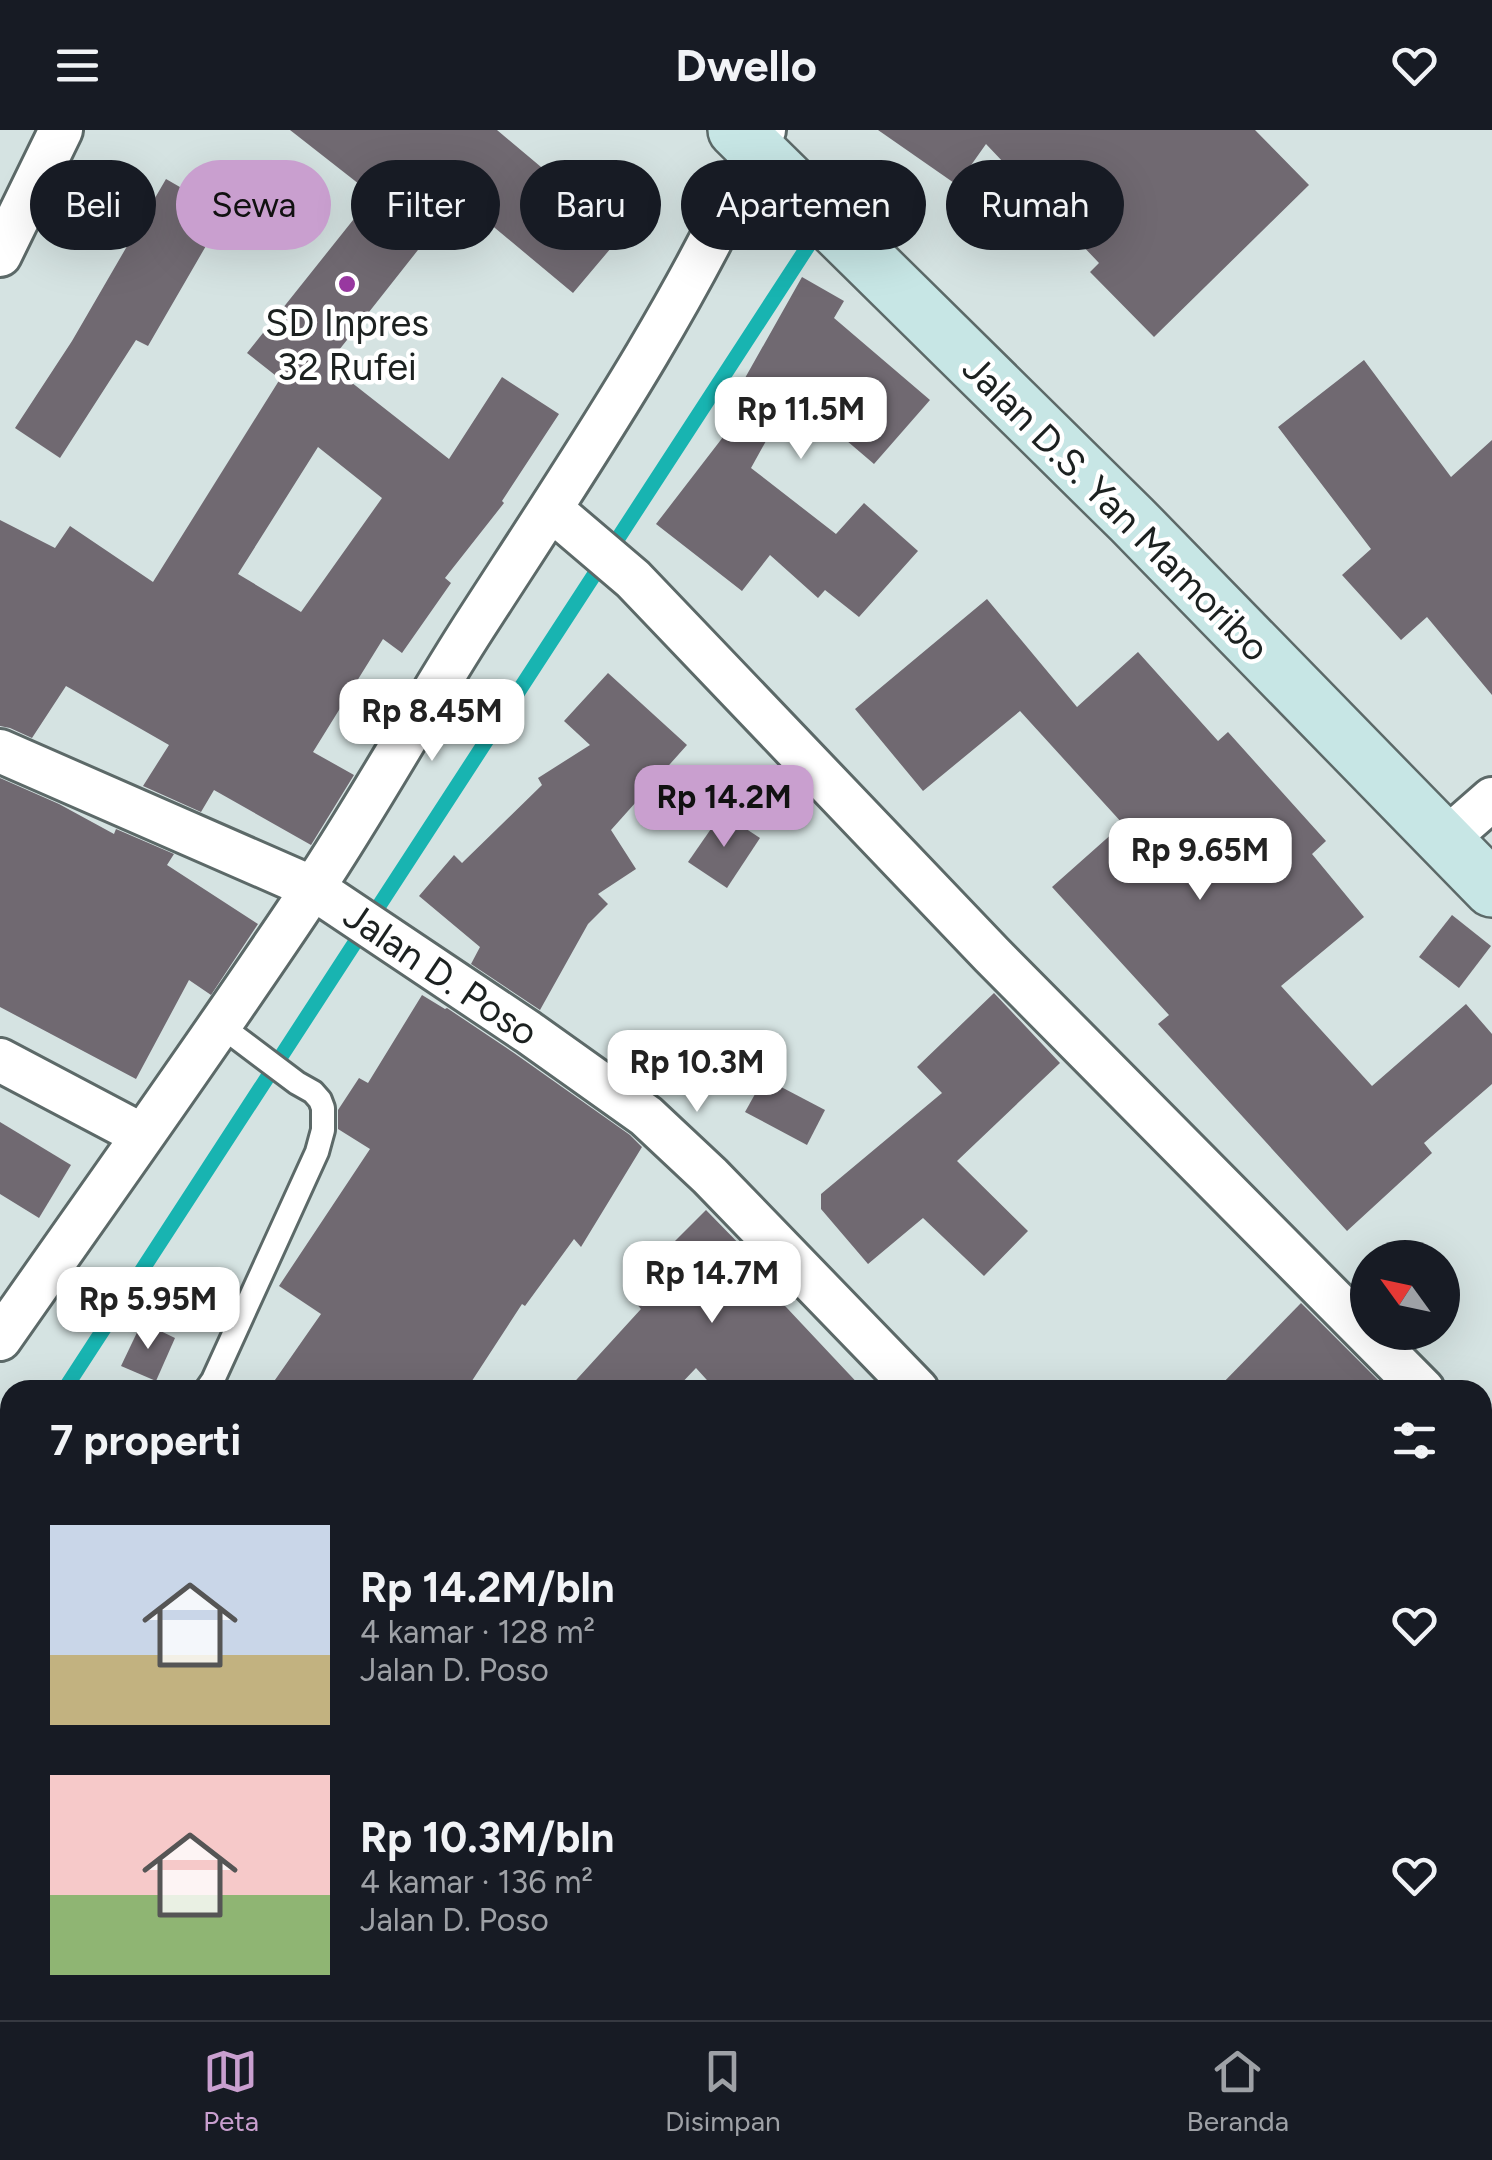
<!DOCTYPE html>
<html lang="id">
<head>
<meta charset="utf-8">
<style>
	:root { --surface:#171b24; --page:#242831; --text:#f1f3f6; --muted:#9ea1a6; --line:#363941; --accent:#c99fcf }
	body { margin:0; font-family:Figtree,sans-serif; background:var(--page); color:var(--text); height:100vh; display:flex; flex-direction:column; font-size:38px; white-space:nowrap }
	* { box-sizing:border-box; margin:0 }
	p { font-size:32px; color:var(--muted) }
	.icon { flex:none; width:55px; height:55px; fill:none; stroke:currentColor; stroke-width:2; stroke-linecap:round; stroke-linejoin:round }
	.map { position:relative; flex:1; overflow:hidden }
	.side { position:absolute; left:0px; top:1250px; width:1492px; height:640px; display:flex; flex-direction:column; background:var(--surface); border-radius:30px 30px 0 0; box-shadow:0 10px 40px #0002 }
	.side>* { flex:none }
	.banner { position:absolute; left:30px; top:30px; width:1432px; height:90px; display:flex; gap:20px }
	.needle { width:65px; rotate:303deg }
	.fabs { position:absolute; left:1350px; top:1110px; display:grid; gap:20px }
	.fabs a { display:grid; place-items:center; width:110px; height:110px; border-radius:50%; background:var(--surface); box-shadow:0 10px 40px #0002; font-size:50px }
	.price { position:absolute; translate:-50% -85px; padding:0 22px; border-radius:20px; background:#fff; color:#222; font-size:32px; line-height:65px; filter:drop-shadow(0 2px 5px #0008) }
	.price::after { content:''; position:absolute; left:50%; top:60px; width:30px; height:22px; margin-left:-15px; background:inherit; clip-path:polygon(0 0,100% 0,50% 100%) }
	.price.on { background:var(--accent); color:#111 }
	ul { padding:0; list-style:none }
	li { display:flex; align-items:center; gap:30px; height:250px; padding:0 50px }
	li span { display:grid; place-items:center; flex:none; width:280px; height:200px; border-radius:0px; color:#555 }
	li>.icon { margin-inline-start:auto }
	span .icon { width:120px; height:120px; fill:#fffc; stroke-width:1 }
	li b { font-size:42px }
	h2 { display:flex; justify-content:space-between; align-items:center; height:120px; padding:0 50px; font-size:42px }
	.tag { padding:0 35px; border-radius:45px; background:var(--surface); box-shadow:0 10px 40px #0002; font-size:35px; line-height:90px }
	.tag.on { background:var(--accent); color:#111 }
	header { display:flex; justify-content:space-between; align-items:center; height:130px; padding:0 50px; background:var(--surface); font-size:45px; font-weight:700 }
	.menu { display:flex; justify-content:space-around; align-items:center; height:140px; border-top:2px solid var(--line); background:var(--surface); font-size:28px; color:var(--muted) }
	.menu a { display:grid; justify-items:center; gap:5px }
	.menu .on { color:var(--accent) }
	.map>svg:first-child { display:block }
</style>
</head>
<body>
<header><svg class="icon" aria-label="menu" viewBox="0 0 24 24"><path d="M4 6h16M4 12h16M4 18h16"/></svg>Dwello<svg class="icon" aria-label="heart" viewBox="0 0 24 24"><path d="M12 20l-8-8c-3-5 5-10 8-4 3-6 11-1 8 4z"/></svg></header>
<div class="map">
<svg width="1492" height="1890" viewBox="0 0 1492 1890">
	<rect width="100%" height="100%" fill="#d5e3e2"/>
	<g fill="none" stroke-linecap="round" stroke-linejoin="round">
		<g stroke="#18b4b1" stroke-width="15">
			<path d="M64,1260L812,110"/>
			<path d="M0,1359L10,1343"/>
		</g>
	</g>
	<g fill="#706971" fill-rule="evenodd">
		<path d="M290,0H497L622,105L573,163L459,68L328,234L449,329L502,247L559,284L502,371L504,373L445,448L451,453L402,523L383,509L313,622L354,645L311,715L214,660L201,682L143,656L169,615L66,556L32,608L10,598L0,596V390L55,418L70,396L153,452L280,249L247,223L373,65ZM318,317L382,368L301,482L238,444Z"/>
		<path d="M878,0H1255L1309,55L1154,207L1090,142L1099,133L986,14L957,55Z"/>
		<path d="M166,49L225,83L148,216L136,210L60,328L15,298L72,211Z"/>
		<path d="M802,147L844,171L834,188L930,270L874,334L792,264L751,338L836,404L864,373L918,421L859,487L825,460L818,468L770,425L742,461L656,394L750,272L736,264Z"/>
		<path d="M1364,230L1451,347L1492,310V565L1427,487L1401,510L1342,445L1371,419L1278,297Z"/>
		<path d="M987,469L1077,577L1138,522L1218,611L1228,602L1326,711L1312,724L1364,787L1281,856L1372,956L1466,874L1492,904V954L1424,1013L1432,1023L1347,1101L1158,894L1169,885L1052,757L1123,694L1020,581L923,661L855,579Z"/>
		<path d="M608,543L687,615L611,700L636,739L598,764L608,774L588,794L540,880L471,834L480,817L419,766L454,725L462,733L542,655L538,648L590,615L564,591Z"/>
		<path d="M0,648L59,674L114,704L116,699L174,724L167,735L258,794L211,865L189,850L136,949L0,877Z"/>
		<path d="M722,683L760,708L727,758L688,732Z"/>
		<path d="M1452,785L1491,816L1459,858L1419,827Z"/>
		<path d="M994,863L1060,933L957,1031L1028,1101L984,1146L923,1088L868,1134L821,1079V1064L942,963L917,937Z"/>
		<path d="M422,865L445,879L447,878L514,923L630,1005L642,1017L581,1117L574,1109L525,1176L522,1174L466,1260H268L321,1184L279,1156L370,1019L338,999V980L359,948L368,953Z"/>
		<path d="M764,948L825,980L807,1015L745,982Z"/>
		<path d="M0,992L71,1035L39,1088L0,1064Z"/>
		<path d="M706,1080L749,1124L747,1127L750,1124L778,1154L771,1161L864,1260H716L696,1238L675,1260H567L641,1179L625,1161Z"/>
		<path d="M1301,1173L1388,1260H1216Z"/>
		<path d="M142,1192L175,1208L156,1251L121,1236Z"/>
	</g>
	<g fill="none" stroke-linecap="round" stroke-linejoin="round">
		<g stroke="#5c6968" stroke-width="28">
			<g id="lane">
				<path d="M206,1260L213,1250L317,1022L323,1000V978L320,970L313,962L297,953L220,895"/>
				<path d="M1071,1890L1074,1880"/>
			</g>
		</g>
		<g stroke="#5c6968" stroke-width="48">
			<g id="street">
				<path d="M0,125L61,0"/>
				<path d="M552,380L633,449L992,825L1423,1260"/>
				<path d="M0,621L313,758L528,902L646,986L710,1046L917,1260"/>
				<path d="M1444,711L1492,669"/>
				<path d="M0,930L142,1005"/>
				<path d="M0,1209C104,1060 210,913 311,761C367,677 416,588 470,503C575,340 686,178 764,0"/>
				<path d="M1482,1320L1492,1329"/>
				<path d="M1482,1662L1492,1652"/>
				<path d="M1482,1814L1492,1825"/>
				<path d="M616,1880L628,1890"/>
				<path d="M1251,1890L1262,1880"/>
			</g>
		</g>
		<g stroke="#5c6968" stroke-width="60">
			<path id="secondary" d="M736,0L1132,390L1492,759"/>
		</g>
		<use href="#lane" stroke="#fff" stroke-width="22"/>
		<use href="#street" stroke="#fff" stroke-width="42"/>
		<use href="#secondary" stroke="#c7e6e5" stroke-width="55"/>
	</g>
	<circle fill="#9838a0" stroke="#fff" stroke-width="4" cx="347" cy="154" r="10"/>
	<g text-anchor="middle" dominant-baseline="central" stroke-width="9" stroke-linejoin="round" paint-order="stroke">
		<g font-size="38" fill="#1c2120" stroke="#fff">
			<text x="347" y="193">SD Inpres<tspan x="347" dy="44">32 Rufei</tspan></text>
		</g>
		<g font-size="38" fill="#1c2120" stroke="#fff">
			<text transform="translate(1116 378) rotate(45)">Jalan D.S. Yan Mamoribo</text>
			<text transform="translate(441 844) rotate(34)">Jalan D. Poso</text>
		</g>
	</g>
</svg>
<div class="fabs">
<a><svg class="needle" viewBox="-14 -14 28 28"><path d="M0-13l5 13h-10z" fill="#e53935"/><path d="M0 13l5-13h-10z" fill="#9ea1a6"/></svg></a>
</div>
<b class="price" style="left:801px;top:332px">Rp 11.5M</b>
<b class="price" style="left:432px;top:634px">Rp 8.45M</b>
<b class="price on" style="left:724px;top:720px">Rp 14.2M</b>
<b class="price" style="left:1200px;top:773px">Rp 9.65M</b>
<b class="price" style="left:697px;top:985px">Rp 10.3M</b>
<b class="price" style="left:712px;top:1196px">Rp 14.7M</b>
<b class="price" style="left:148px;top:1222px">Rp 5.95M</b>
<div class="banner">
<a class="tag">Beli</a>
<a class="tag on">Sewa</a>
<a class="tag">Filter</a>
<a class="tag">Baru</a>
<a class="tag">Apartemen</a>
<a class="tag">Rumah</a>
</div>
<section class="side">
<h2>7 properti<svg class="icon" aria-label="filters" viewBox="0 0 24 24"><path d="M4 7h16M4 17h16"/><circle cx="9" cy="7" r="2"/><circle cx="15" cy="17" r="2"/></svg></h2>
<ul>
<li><span style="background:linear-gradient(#c9d6e8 65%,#c2b280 0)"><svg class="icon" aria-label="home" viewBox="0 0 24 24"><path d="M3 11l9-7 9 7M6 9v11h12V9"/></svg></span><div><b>Rp 14.2M/bln</b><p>4 kamar · 128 m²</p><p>Jalan D. Poso</p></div><svg class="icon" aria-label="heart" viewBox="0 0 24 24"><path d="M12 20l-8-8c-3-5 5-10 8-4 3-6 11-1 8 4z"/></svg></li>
<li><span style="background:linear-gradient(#f6c9c9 60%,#8fb573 0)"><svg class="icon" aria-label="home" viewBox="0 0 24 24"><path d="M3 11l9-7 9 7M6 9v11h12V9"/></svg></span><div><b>Rp 10.3M/bln</b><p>4 kamar · 136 m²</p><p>Jalan D. Poso</p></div><svg class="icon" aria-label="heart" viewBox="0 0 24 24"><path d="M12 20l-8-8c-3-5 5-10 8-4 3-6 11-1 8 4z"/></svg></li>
</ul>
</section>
</div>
<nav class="menu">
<a class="on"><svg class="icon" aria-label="map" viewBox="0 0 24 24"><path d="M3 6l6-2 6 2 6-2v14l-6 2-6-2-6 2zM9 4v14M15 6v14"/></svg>Peta</a>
<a><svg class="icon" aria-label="saved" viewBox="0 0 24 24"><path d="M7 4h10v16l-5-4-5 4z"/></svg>Disimpan</a>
<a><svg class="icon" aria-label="home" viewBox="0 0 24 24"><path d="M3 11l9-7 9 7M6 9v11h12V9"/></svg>Beranda</a>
</nav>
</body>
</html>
